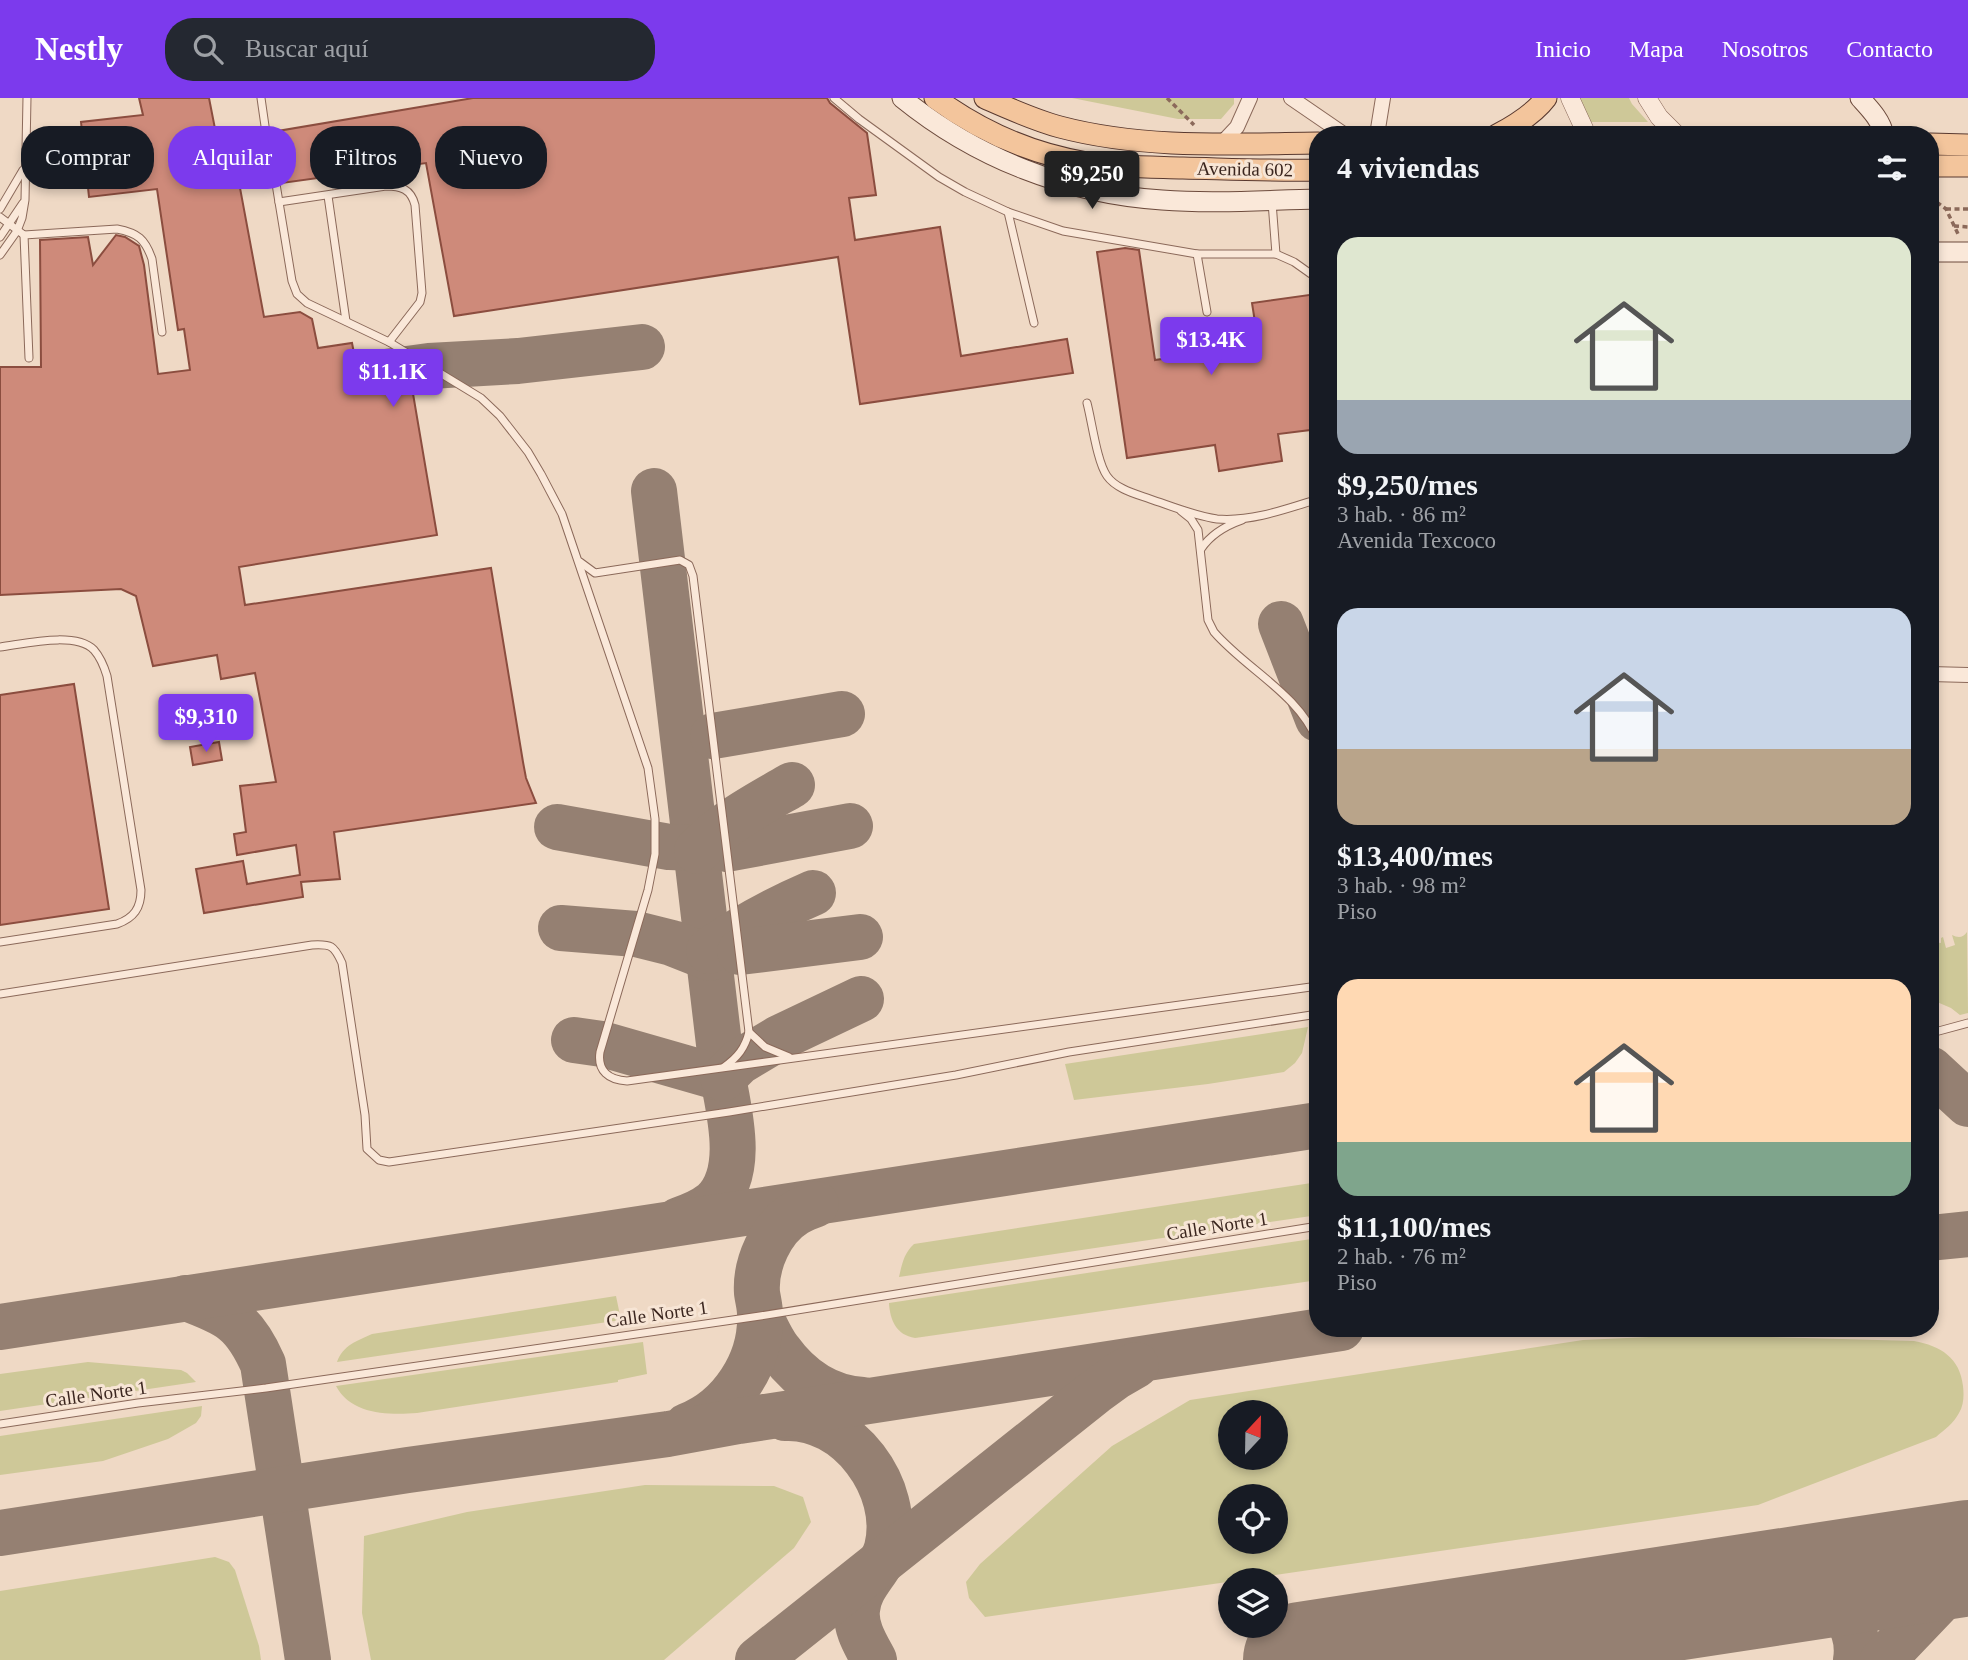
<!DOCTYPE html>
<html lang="es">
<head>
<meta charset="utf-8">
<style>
	:root { --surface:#171b24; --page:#242831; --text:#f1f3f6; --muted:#9ea1a6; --accent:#7c3aed }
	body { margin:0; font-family:Georgia,serif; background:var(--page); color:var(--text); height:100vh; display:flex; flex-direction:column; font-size:26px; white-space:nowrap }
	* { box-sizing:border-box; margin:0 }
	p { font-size:23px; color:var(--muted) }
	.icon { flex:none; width:38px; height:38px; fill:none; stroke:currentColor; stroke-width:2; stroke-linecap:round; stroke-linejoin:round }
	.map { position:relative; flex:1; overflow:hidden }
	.drawer { position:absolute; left:1309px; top:28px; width:630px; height:1211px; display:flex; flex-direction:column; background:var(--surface); border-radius:28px; box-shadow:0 4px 10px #0003 }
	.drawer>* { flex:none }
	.banner { position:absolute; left:21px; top:28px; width:665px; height:63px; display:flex; gap:14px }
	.needle { width:46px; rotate:22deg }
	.fabs { position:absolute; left:1218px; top:1302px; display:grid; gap:14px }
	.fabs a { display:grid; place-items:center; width:70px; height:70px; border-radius:50%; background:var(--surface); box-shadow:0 4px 10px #0003; font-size:35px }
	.price { position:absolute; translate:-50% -60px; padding:0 16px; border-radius:7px; background:var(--accent); color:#fff; font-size:23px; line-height:46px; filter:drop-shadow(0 2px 4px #0008) }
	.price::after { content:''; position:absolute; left:50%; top:42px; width:21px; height:16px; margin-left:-10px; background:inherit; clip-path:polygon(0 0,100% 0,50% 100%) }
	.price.current { background:#222; color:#fff }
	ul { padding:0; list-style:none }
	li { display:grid; align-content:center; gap:14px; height:371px; padding:0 28px }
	li span { display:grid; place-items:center; height:217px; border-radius:21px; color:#555 }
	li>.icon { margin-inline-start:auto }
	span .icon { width:126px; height:126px; fill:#fffc; stroke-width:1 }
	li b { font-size:30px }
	h2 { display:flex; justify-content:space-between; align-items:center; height:84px; padding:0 28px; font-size:30px }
	.tag { padding:0 24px; border-radius:28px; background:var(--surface); box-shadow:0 4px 10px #0003; font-size:24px; line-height:63px }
	.tag.current { background:var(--accent); color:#fff }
	header { display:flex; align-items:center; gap:42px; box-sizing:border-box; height:98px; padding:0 35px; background:var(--accent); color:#fff }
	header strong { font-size:33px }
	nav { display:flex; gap:38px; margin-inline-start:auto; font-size:24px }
	.search { width:490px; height:63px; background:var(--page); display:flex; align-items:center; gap:18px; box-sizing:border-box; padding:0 24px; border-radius:28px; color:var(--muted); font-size:26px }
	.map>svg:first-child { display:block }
</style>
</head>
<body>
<header>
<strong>Nestly</strong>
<div class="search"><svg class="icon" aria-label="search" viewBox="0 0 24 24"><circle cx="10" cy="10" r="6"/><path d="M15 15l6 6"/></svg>Buscar aquí</div>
<nav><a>Inicio</a><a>Mapa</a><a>Nosotros</a><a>Contacto</a></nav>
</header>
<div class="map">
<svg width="1968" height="1562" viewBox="0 0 1968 1562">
	<rect width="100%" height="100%" fill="#efd9c5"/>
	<g fill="#cec898" fill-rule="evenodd">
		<path d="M1072,0H1234V6L1221,21H1178Z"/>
		<path d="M1577,0H1629L1632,6L1648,24H1589Z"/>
		<path d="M1967,834L1968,915L1960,917L1951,910L1930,901V841L1933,844L1941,845V840L1943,839L1946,850L1955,847L1952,837C1958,840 1963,840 1967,834Z"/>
		<path d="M1308,929L1302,955L1295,965L1284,974L1208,986L1074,1002L1065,966Z"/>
		<path d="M1318,1084V1117L899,1179C902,1166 904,1155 914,1146Z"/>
		<path d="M1318,1140V1182L915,1240C896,1237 890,1222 889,1205Z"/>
		<path d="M616,1198L621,1222L337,1264C343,1247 357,1243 372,1236Z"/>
		<path d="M1693,1237L1914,1243C1941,1248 1960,1260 1963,1288C1964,1297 1964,1307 1959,1315C1954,1325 1944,1332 1936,1339L1758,1407L985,1519L969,1500L966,1484L980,1466L1112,1348L1190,1302L1583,1242ZM1230,1314H1276V1360H1230ZM1230,1398H1276V1444H1230Z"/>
		<path d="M643,1244L647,1276L618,1282V1284L417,1315C389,1317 351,1317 336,1288Z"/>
		<path d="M88,1264L181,1272L187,1275L196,1284L0,1313V1276Z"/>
		<path d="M202,1308L201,1318L196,1325L168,1341L103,1363L0,1377V1338Z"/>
		<path d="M645,1387L774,1388L803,1399L811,1424L794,1450L664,1562H371L362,1515L364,1438L467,1414Z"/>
		<path d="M215,1459L229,1464L235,1472L259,1548L261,1562H0V1493Z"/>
	</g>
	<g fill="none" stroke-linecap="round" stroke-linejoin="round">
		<g stroke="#958072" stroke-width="46">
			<path d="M364,277L429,268L518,263L642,249"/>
			<path d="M654,393L723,980C730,1017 745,1076 713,1105C703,1113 691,1118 679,1122"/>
			<path d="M1281,526L1318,621"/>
			<path d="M713,638L842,616"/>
			<path d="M557,729L669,749L697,750"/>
			<path d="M727,751L850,728"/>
			<path d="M697,753C724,724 759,706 792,687"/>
			<path d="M561,830L636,836L672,845L710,860"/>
			<path d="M709,853C742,829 776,811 813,795"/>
			<path d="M740,854L860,839"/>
			<path d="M574,942L602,946L724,981"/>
			<path d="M1930,971L1968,1006"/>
			<path d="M723,980L739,964L779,940L861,901"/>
			<path d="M1930,1140L1968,1136"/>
			<path d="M186,1200C229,1216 244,1223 263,1266L308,1562"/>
			<path d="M760,1218C766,1229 771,1242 779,1252C800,1281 828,1300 863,1302"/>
			<path d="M0,1229C439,1159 879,1096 1318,1027"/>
			<path d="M785,1320C848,1317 902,1390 887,1450C881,1473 859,1486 857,1512C855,1530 866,1547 874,1562"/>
			<path d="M687,1328C731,1311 762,1264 760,1216C760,1209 758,1202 757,1195C755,1166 771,1130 796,1115C802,1111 809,1109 816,1106"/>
			<path d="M0,1435L408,1372L668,1336L739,1323L1341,1230"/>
			<path d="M1908,1469L1968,1446"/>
			<path d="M1772,1490C1783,1490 1796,1488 1806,1490C1839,1497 1861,1530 1856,1562"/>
			<path d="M758,1562L1095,1294L1117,1278L1136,1267"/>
			<path d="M1883,1562L1968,1473"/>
		</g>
		<path stroke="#958072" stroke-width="116" d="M1301,1562L1968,1460"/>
	</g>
	<g fill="#ce8a7a" stroke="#8b4d3f" stroke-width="2">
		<path d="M139,0H209L217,41L260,36L263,40L268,41L271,38L272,34L473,0H827L830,5L867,35L876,97L849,100L855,142L940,129L961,258L1067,241L1073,275L860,306L838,159L454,218L426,65L282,85L280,82L276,80L272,82L270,87L240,90L264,219L300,214L312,221L318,250L352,245L360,286L410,278L437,437L239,469L245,507L491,470L523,664L526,680L536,705L334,734L340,781L301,784L303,799L204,815L196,771L243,763L247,786L300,777L296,747L237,757L234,736L246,734L240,688L276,684L255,575L221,581L217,557L153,568L136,498L121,491L0,497V269H41L40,142L88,139L93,167L116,137L125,139L139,148L144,167L158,276L190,272L184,231L178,232L157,91L89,99L81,24L143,17Z"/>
		<path d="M1125,150L1139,152L1155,262L1241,249L1240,240L1257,237L1252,205L1316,196L1318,207V331L1278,336L1282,363L1219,373L1215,347L1127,360L1097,154Z"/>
		<path d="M74,586L109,811L0,827V597Z"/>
		<path d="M219,644L222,662L193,667L190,649Z"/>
	</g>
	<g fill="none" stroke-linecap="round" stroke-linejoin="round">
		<g stroke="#8b695a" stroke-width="9">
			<g id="service">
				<path d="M261,0L266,35"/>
				<path d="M834,0L859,21L939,79L965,94L1008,114L1063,133L1197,156H1276L1294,164L1318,181"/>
				<path d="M276,86L292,183L297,196L307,205L389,244L481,300L500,318L528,354L541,376L562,416L648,670L655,721V756L648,792L600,954C597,973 609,982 627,983L1318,888"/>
				<path d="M328,98L346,223"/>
				<path d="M279,104L386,88C401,88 411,91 415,107L422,195L420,204L389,244"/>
				<path d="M1272,104L1276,156"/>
				<path d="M0,111L23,72"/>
				<path d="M1008,114L1034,225"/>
				<path d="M0,119L24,137L117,131C138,135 145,141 152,161L162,234"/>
				<path d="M24,137L29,260"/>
				<path d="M0,139L23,105"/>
				<path d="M1197,156L1207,214"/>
				<path d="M0,157L17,133L22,120L25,102L27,0"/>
				<path d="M1087,305C1092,324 1097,364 1107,378C1116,391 1136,396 1150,401C1171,408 1195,418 1217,421C1251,424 1286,411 1318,401"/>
				<path d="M1181,413L1191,421L1198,432L1208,522L1214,534C1247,572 1298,595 1318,644"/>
				<path d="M1201,451C1211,436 1225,428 1242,422"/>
				<path d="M580,464L595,475L680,462L689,467L693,478L749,934C745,950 738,959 724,969"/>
				<path d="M0,549C24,546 75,533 94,552C101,560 104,568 107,578L141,792C141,810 134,820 117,826L0,844"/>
				<path d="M0,896L312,847C331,846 334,847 342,865L365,1017L367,1051L379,1062L389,1064L729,1014L956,977L1069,954L1318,916"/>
				<path d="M749,934L765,949L789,959"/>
				<path d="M1930,938L1935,934L1968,925"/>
				<path d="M0,1326L138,1305L266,1290L760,1218L1318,1128"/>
			</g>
		</g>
		<g stroke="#8b695a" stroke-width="16">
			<g id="minor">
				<path d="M1291,0L1345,37"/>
				<path d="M1377,37L1383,0"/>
				<path d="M1221,46L1237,29L1250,0"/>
				<path d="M1930,576L1968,577"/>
			</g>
		</g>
		<g stroke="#8b695a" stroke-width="19">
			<g id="tertiary">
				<path d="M1570,0L1587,37"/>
				<path d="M1647,0L1659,19L1677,37"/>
			</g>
		</g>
		<g stroke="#6d4b3d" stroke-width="21">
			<g id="secondary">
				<path d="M902,0C976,60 1067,96 1162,102C1214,106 1266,102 1318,101"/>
				<path d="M1860,0C1870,11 1881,22 1884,37"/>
				<path d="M1930,154H1968"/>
			</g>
		</g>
		<g stroke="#59392f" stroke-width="23">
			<g id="primary">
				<path d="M935,0C980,33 1032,56 1087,65C1119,69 1151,69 1183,70C1228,71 1273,73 1318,72"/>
				<path d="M985,0C1010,11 1034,22 1060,29C1143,51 1233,46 1318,45"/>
				<path d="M1497,37C1514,28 1534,16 1546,0"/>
				<path d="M1930,46L1968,47"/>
				<path d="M1930,68H1968"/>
			</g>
		</g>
		<g stroke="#8b695a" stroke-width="3.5" stroke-dasharray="5 3.5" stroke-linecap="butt">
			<path d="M1167,0L1194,27"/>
			<path d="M1901,29L1906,37"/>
			<path d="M1930,99L1946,111L1959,138"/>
			<path d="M1946,111H1968"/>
			<path d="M1954,128L1968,129"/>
		</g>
		<use href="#service" stroke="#fae8d9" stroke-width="7"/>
		<use href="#minor" stroke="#fae8d9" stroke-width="14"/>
		<use href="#tertiary" stroke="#fae8d9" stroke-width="18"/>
		<use href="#secondary" stroke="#fae8d9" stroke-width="19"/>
		<use href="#primary" stroke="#f3c59c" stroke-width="21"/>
	</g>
	<g text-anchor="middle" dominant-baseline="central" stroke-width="6" stroke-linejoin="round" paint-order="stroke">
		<g font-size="19" fill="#3b261f" stroke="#f7e5d5">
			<text transform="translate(1245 71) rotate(1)">Avenida 602</text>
			<text transform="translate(1217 1128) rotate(-9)">Calle Norte 1</text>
			<text transform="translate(657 1216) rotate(-8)">Calle Norte 1</text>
			<text transform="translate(96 1296) rotate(-8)">Calle Norte 1</text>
		</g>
	</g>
</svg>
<div class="fabs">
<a><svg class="needle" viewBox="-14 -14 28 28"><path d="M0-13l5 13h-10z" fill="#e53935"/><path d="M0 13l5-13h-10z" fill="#9ea1a6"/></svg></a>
<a><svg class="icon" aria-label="locate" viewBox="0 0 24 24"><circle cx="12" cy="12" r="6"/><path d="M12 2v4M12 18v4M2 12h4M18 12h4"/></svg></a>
<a><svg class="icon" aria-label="layers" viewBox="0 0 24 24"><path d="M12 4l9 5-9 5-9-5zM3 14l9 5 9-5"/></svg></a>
</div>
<b class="price current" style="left:1092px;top:113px">$9,250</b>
<b class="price" style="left:1211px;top:279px">$13.4K</b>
<b class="price" style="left:393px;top:311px">$11.1K</b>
<b class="price" style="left:206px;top:656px">$9,310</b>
<div class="banner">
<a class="tag">Comprar</a>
<a class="tag current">Alquilar</a>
<a class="tag">Filtros</a>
<a class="tag">Nuevo</a>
</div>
<section class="drawer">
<h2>4 viviendas<svg class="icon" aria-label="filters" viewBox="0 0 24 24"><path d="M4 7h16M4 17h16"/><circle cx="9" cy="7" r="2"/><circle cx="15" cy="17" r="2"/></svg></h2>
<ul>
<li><span style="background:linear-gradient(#dfe7d0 75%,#9aa5b1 0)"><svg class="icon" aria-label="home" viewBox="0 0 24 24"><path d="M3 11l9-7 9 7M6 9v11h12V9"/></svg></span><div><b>$9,250/mes</b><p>3 hab. · 86 m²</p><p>Avenida Texcoco</p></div></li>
<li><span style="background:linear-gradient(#c9d6e8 65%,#b9a48a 0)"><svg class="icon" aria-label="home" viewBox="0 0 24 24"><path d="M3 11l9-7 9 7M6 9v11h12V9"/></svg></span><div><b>$13,400/mes</b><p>3 hab. · 98 m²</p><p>Piso</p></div></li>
<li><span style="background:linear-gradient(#ffd9b3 75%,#7fa58c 0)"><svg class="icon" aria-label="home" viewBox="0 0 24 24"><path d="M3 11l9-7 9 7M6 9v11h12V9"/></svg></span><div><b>$11,100/mes</b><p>2 hab. · 76 m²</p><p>Piso</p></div></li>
</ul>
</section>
</div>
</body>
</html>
